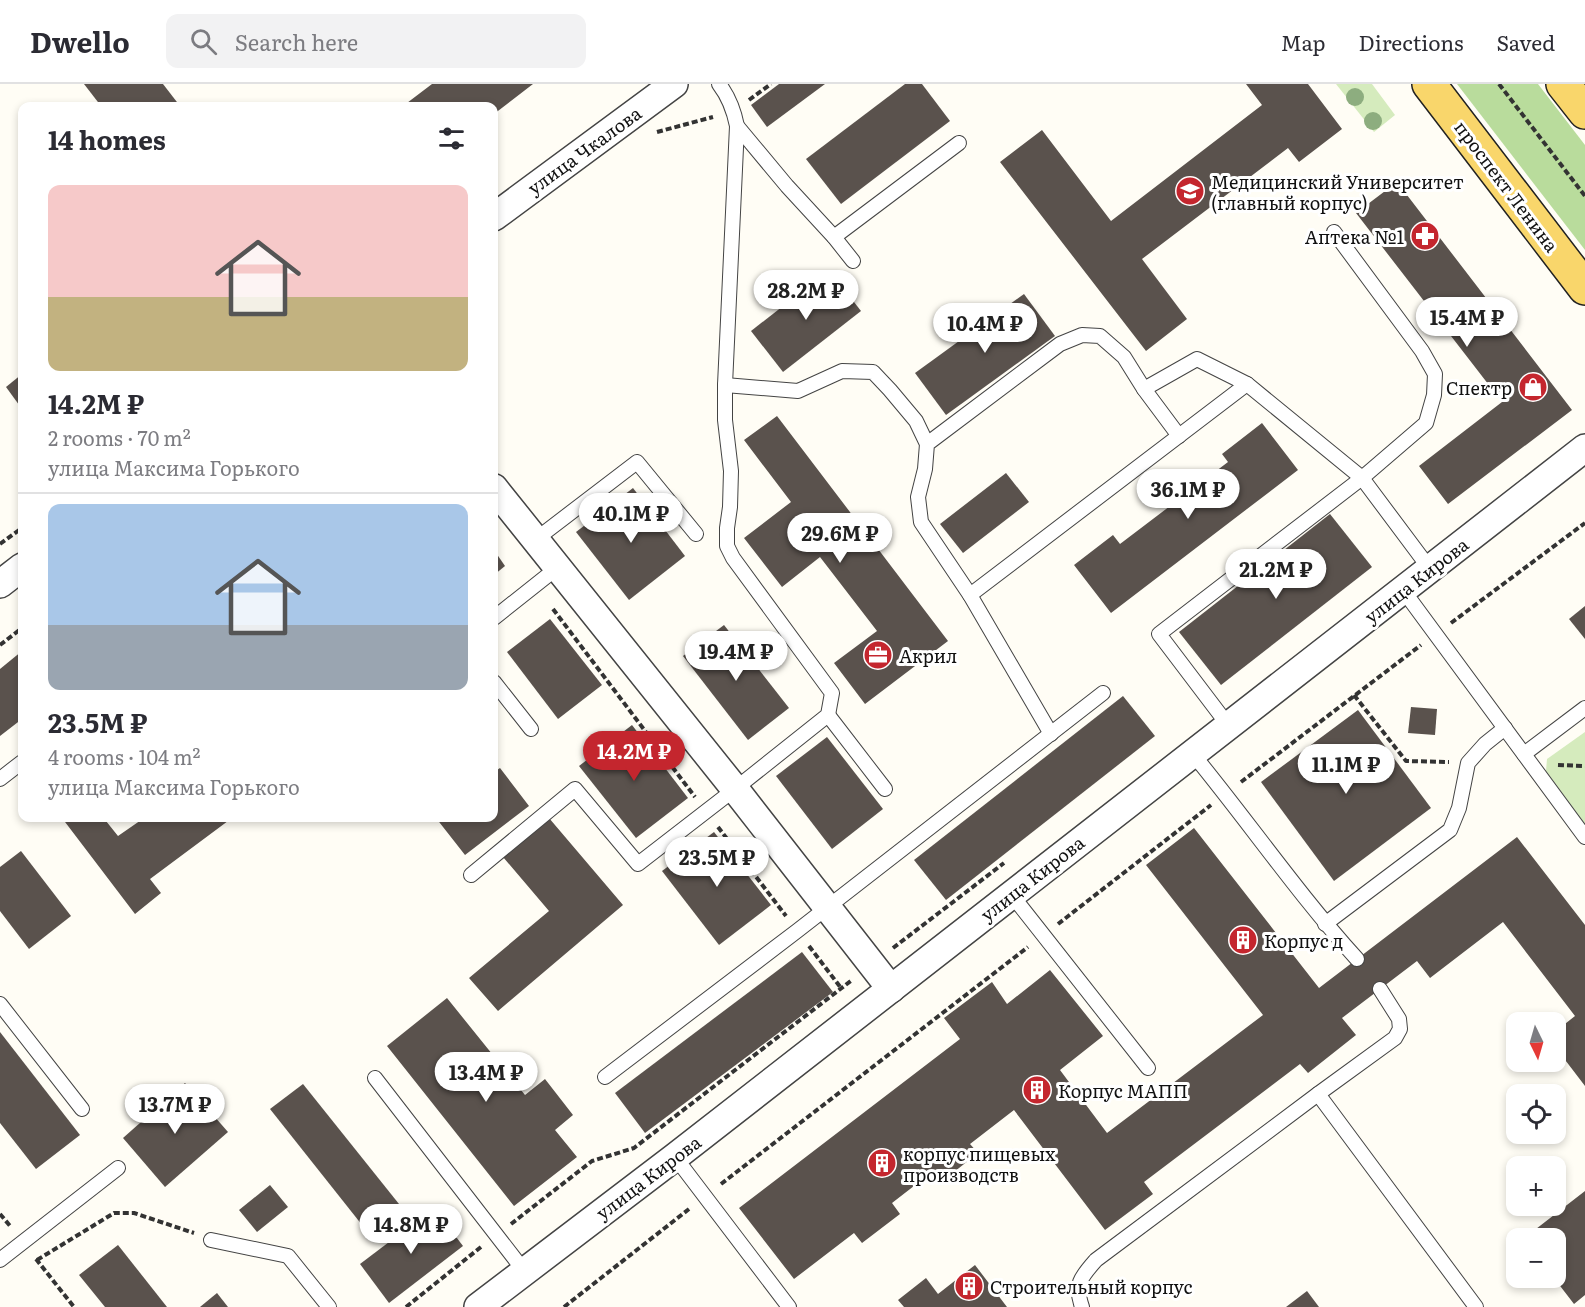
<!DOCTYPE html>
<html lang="en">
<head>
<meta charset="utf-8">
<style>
	:root { --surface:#fff; --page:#f2f2f3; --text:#2b2b33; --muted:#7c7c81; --line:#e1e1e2; --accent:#c4262e }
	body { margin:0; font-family:Literata,serif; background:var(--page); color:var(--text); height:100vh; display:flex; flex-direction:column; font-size:22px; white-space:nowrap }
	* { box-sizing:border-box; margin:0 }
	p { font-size:20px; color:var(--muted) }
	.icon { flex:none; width:33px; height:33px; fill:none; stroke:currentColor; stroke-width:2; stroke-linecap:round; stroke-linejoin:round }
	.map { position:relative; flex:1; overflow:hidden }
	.details { position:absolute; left:18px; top:18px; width:480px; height:720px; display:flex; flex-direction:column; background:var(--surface); border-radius:12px; box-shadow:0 3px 9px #0003 }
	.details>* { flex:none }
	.needle { width:39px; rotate:175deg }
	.controls { position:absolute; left:1506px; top:928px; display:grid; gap:12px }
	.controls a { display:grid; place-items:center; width:60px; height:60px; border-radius:12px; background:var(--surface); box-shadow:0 3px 9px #0003; font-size:30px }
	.price { position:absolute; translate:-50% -51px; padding:0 14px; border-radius:21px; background:#fff; color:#222; font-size:20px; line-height:39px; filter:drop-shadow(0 2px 3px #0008) }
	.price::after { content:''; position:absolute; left:50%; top:36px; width:18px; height:14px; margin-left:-9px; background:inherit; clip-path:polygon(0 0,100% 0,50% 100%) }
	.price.selected { background:var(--accent); color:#fff }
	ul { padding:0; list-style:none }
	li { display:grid; align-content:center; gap:12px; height:318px; padding:0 30px }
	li+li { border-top:2px solid var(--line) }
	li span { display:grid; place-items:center; height:186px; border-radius:12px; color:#555 }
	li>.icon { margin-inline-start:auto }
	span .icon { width:108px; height:108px; fill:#fffc; stroke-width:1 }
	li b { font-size:26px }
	h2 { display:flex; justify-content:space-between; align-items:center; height:72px; padding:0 30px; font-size:26px }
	header { display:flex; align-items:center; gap:36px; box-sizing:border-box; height:84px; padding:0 30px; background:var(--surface); border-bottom:2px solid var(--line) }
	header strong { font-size:28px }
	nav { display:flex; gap:33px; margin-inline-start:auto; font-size:21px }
	.search { width:420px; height:54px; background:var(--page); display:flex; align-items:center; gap:15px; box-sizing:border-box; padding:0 21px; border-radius:12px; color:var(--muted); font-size:22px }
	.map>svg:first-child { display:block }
</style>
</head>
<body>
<header>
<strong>Dwello</strong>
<div class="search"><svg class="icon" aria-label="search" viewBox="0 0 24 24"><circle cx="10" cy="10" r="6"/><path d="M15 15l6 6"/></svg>Search here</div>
<nav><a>Map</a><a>Directions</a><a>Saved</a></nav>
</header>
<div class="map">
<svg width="1585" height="1223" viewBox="0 0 1585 1223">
	<rect width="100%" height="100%" fill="#fffdf5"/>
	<g fill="#d5ebbd">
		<path d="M1336,0H1372L1395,31L1374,48Z"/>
		<path d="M1585,648V740L1546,687L1547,675Z"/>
	</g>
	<path fill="#b9dc9c" d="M1457,0H1538L1585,61V166Z"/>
	<g fill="#5a524d">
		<path d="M84,0H163L180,22H101Z"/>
		<path d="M432,0H533L494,30V22H403Z"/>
		<path d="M779,0H825L767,43L751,21Z"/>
		<path d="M905,0H922L950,37L841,120L806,75Z"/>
		<path d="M1246,0H1308L1342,45L1299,78L1288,64L1142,175L1187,235L1146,267L1000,78L1042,46L1111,137L1262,21Z"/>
		<path d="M1397,98L1572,326L1448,420L1419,382L1502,318L1356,129Z"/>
		<path d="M829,186L861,227L783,288L751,247Z"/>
		<path d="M1024,210L1055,252L946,331L915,289Z"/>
		<path d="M22,290V325L6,303Z"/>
		<path d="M777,332L948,557L865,620L834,579L877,547L820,473L782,503L744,454L791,418L744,356Z"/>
		<path d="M1262,339L1298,386L1111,529L1074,481L1113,451L1120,460L1228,378L1222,370Z"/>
		<path d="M1006,389L1029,418L963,469L940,440Z"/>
		<path d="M633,404L685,472L629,516L576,448Z"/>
		<path d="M1330,430L1372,483L1221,601L1179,548Z"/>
		<path d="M494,466L505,482L494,491Z"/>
		<path d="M1585,522V555L1569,535Z"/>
		<path d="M550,535L602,601L558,635L507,568Z"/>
		<path d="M724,541L789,624L748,656L683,572Z"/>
		<path d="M22,567V635L0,652V585Z"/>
		<path d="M1123,612L1155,652L946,816L914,776Z"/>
		<path d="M1411,623L1437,625L1435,651L1408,649Z"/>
		<path d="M1358,626L1431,724L1334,797L1261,698Z"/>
		<path d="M632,641L688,714L636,754L579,682Z"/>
		<path d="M827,653L883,725L832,765L776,692Z"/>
		<path d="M500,684L529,722L465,771L436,734H494V688Z"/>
		<path d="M62,734H111L106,737L118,752L144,734H232L150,795L161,809L135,830Z"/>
		<path d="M549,734L623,821L498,927L469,894L549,827L503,773Z"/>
		<path d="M1194,744L1319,904L1517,753L1585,841V1002L1556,964V947L1575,932L1503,838L1430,894L1417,877L1342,934L1356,951L1308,989L1300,980L1144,1098L1153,1110L1105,1146L1014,1026L970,1060L978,1069L940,1099L932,1088L892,1119L900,1130L862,1159L854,1149L794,1195L739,1124L960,955L944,934L992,898L1007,920L1050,886L1103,952L1060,986L1107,1049L1263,931L1146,781Z"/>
		<path d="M714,748L771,821L719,861L662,787Z"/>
		<path d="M21,767L71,832L29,865L0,827V783Z"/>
		<path d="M802,868L833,908L645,1049L615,1009Z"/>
		<path d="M447,914L525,1011L545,995L573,1031L555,1046L577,1073L514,1122L387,962Z"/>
		<path d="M0,948L80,1051L36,1085L0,1039Z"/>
		<path d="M185,999L228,1048L165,1103L123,1054Z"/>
		<path d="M303,1000L399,1120L366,1146L270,1025Z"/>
		<path d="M270,1101L288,1123L257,1148L239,1126Z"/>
		<path d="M1585,1107V1211L1574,1220L1554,1194H1556V1155H1523Z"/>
		<path d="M434,1124L463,1162L389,1219L360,1180Z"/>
		<path d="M118,1161L167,1223H105L79,1191Z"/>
		<path d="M975,1181L1007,1223H904L898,1216L926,1194L938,1210Z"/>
		<path d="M1307,1207L1319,1223H1286Z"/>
		<path d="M217,1209L228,1223H200Z"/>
	</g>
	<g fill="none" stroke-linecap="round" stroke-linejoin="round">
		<g stroke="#444" stroke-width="16">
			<g id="lane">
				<path d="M737,42L787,102L834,153L853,177"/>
				<path d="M1334,148L1422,267L1435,290L1434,311L1426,339L1362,394L1430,485"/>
				<path d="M834,153L959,59"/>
				<path d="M725,301L798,307L842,287L873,288L890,306L916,337L927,360L925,385L918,413L921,438L970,511L1247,300L1197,275L1144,305L1124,273L1100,252L1082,251L1060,260L927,360"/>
				<path d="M1144,305L1179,352"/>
				<path d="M535,456L637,378L696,450"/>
				<path d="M1403,506L1585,753"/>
				<path d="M970,511L1051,650"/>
				<path d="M494,534L557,484"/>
				<path d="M494,598L531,645"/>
				<path d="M828,631L885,705"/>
				<path d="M1228,641L1159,550L1362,394L1247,300"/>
				<path d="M1192,669C1248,737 1298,810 1357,875"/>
				<path d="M1524,670L1585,624"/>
				<path d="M0,695L22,678"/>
				<path d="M471,791L575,705L638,780L735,705L828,631L832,609L733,474L727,462V444L730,423L731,387L725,336V301L737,42C734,27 729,13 719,0"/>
				<path d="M1011,810L1148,984"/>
				<path d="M1325,840L1450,746L1459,724L1468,679L1485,660L1505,644"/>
				<path d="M0,920L82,1025"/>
				<path d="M605,993L797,847L1103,609"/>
				<path d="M375,994L525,1188"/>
				<path d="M1318,1010L1476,1223"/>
				<path d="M675,1073L789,1223"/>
				<path d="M211,1156L288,1172L329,1223"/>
				<path d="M0,1176L118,1084"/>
				<path d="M1082,1223C1074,1200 1081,1193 1096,1176L1318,1010L1395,954L1400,945L1399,935L1380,905"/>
			</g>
		</g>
		<g stroke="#444" stroke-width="30">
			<g id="street">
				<path d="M494,133L674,0"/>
				<path d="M494,404L735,705L891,905"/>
				<path d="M0,500L22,483"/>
				<path d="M478,1223L675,1073L1585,364"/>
			</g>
		</g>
		<g stroke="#222" stroke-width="36">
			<g id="primary">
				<path d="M1429,0L1585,204"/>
				<path d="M1563,0L1585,28"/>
			</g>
		</g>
		<g stroke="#333" stroke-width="4" stroke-dasharray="6 3" stroke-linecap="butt">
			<path d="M1499,0L1585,112"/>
			<path d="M749,16L771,0"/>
			<path d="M657,48L713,33"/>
			<path d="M0,460L22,444"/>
			<path d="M553,525L695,713"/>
			<path d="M1451,539L1585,439"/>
			<path d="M0,561L22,544"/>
			<path d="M1354,611L1406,677L1449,678"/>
			<path d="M1558,681L1585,682"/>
			<path d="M1241,698L1421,561"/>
			<path d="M718,743L786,832"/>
			<path d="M1058,840L1211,721"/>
			<path d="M809,862L841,904"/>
			<path d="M893,864L1004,779"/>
			<path d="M721,1100L1028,863"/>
			<path d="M0,1130L11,1143"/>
			<path d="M511,1140L592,1077L634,1064L852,896"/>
			<path d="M36,1175L74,1223"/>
			<path d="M37,1176L114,1129H134L194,1149"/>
			<path d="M406,1223L481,1163"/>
			<path d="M564,1223L689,1125"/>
		</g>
		<use href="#lane" stroke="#fff" stroke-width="14"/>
		<use href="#street" stroke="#fff" stroke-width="27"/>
		<use href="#primary" stroke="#f9d66b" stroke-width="33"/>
	</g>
	<g fill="#8dad7f">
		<circle cx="1355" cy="13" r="9"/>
		<circle cx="1373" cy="37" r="9"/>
	</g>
	<defs>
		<g id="university-disc" transform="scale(1.5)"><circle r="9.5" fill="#c4262e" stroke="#fff"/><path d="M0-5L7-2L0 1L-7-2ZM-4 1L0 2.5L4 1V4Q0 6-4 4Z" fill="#fff"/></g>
		<g id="pharmacy-disc" transform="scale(1.5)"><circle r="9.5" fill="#c4262e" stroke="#fff"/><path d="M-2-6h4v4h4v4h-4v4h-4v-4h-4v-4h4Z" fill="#fff"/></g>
		<g id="shop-disc" transform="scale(1.5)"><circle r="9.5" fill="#c4262e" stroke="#fff"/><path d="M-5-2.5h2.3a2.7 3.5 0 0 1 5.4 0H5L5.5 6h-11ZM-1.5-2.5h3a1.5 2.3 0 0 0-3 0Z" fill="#fff"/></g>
		<g id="office-disc" transform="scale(1.5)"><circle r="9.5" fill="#c4262e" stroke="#fff"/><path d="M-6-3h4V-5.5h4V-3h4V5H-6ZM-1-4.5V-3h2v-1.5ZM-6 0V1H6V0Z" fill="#fff"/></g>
		<g id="building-disc" transform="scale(1.5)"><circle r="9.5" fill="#c4262e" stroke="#fff"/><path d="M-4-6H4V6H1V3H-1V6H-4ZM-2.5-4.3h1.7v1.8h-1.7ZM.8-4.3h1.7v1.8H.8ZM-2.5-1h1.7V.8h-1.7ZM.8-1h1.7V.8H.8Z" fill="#fff"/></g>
	</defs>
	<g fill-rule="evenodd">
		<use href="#university-disc" x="1190" y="107"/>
		<use href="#pharmacy-disc" x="1425" y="152"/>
		<use href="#shop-disc" x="1533" y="303"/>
		<use href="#office-disc" x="878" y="571"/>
		<use href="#building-disc" x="1243" y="856"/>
		<use href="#building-disc" x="1037" y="1006"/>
		<use href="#building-disc" x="882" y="1079"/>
		<use href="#building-disc" x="969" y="1202"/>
	</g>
	<g text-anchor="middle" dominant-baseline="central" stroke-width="6" stroke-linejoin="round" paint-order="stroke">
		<g font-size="18" fill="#111" stroke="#fff">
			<text transform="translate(584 66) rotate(-36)">улица Чкалова</text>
			<text transform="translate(1507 102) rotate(53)">проспект Ленина</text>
			<text transform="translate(1416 496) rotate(-38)">улица Кирова</text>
			<text transform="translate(1032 794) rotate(-38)">улица Кирова</text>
			<text transform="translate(648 1093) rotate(-37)">улица Кирова</text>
		</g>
		<g font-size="18" fill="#111" stroke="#fff" text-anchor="start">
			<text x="1211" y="97">Медицинский Университет<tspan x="1211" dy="21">(главный корпус)</tspan></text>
			<text x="1404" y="152" text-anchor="end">Аптека №1</text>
			<text x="1512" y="303" text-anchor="end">Спектр</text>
			<text x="899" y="571">Акрил</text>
			<text x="1264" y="856">Корпус д</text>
			<text x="1058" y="1006">Корпус МАПП</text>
			<text x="903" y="1069">корпус пищевых<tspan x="903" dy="21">производств</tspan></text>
			<text x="990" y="1202">Строительный корпус</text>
		</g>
	</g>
</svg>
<div class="controls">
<a><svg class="needle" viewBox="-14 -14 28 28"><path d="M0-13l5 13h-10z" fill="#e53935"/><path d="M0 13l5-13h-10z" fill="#7c7c81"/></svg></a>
<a><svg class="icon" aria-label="locate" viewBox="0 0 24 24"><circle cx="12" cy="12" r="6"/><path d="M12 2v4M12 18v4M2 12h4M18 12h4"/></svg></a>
<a>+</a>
<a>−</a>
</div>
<b class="price" style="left:806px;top:237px">28.2M ₽</b>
<b class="price" style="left:1467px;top:264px">15.4M ₽</b>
<b class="price" style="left:985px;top:270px">10.4M ₽</b>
<b class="price" style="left:1188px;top:436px">36.1M ₽</b>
<b class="price" style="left:631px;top:460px">40.1M ₽</b>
<b class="price" style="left:840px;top:480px">29.6M ₽</b>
<b class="price" style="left:1276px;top:516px">21.2M ₽</b>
<b class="price" style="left:736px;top:598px">19.4M ₽</b>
<b class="price selected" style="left:634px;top:698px">14.2M ₽</b>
<b class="price" style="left:1346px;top:711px">11.1M ₽</b>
<b class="price" style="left:717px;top:804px">23.5M ₽</b>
<b class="price" style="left:486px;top:1019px">13.4M ₽</b>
<b class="price" style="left:175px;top:1051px">13.7M ₽</b>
<b class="price" style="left:411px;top:1171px">14.8M ₽</b>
<section class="details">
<h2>14 homes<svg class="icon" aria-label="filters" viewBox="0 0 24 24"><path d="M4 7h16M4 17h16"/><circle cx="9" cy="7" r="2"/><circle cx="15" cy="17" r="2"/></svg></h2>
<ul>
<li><span style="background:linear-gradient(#f6c9c9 60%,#c2b280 0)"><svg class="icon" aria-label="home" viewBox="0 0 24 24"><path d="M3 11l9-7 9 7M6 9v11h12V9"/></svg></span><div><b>14.2M ₽</b><p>2 rooms · 70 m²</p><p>улица Максима Горького</p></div></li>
<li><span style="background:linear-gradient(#a9c7e8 65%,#9aa5b1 0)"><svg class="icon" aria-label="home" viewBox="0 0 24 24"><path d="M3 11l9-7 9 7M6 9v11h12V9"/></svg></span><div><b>23.5M ₽</b><p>4 rooms · 104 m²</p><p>улица Максима Горького</p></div></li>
</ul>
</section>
</div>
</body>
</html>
